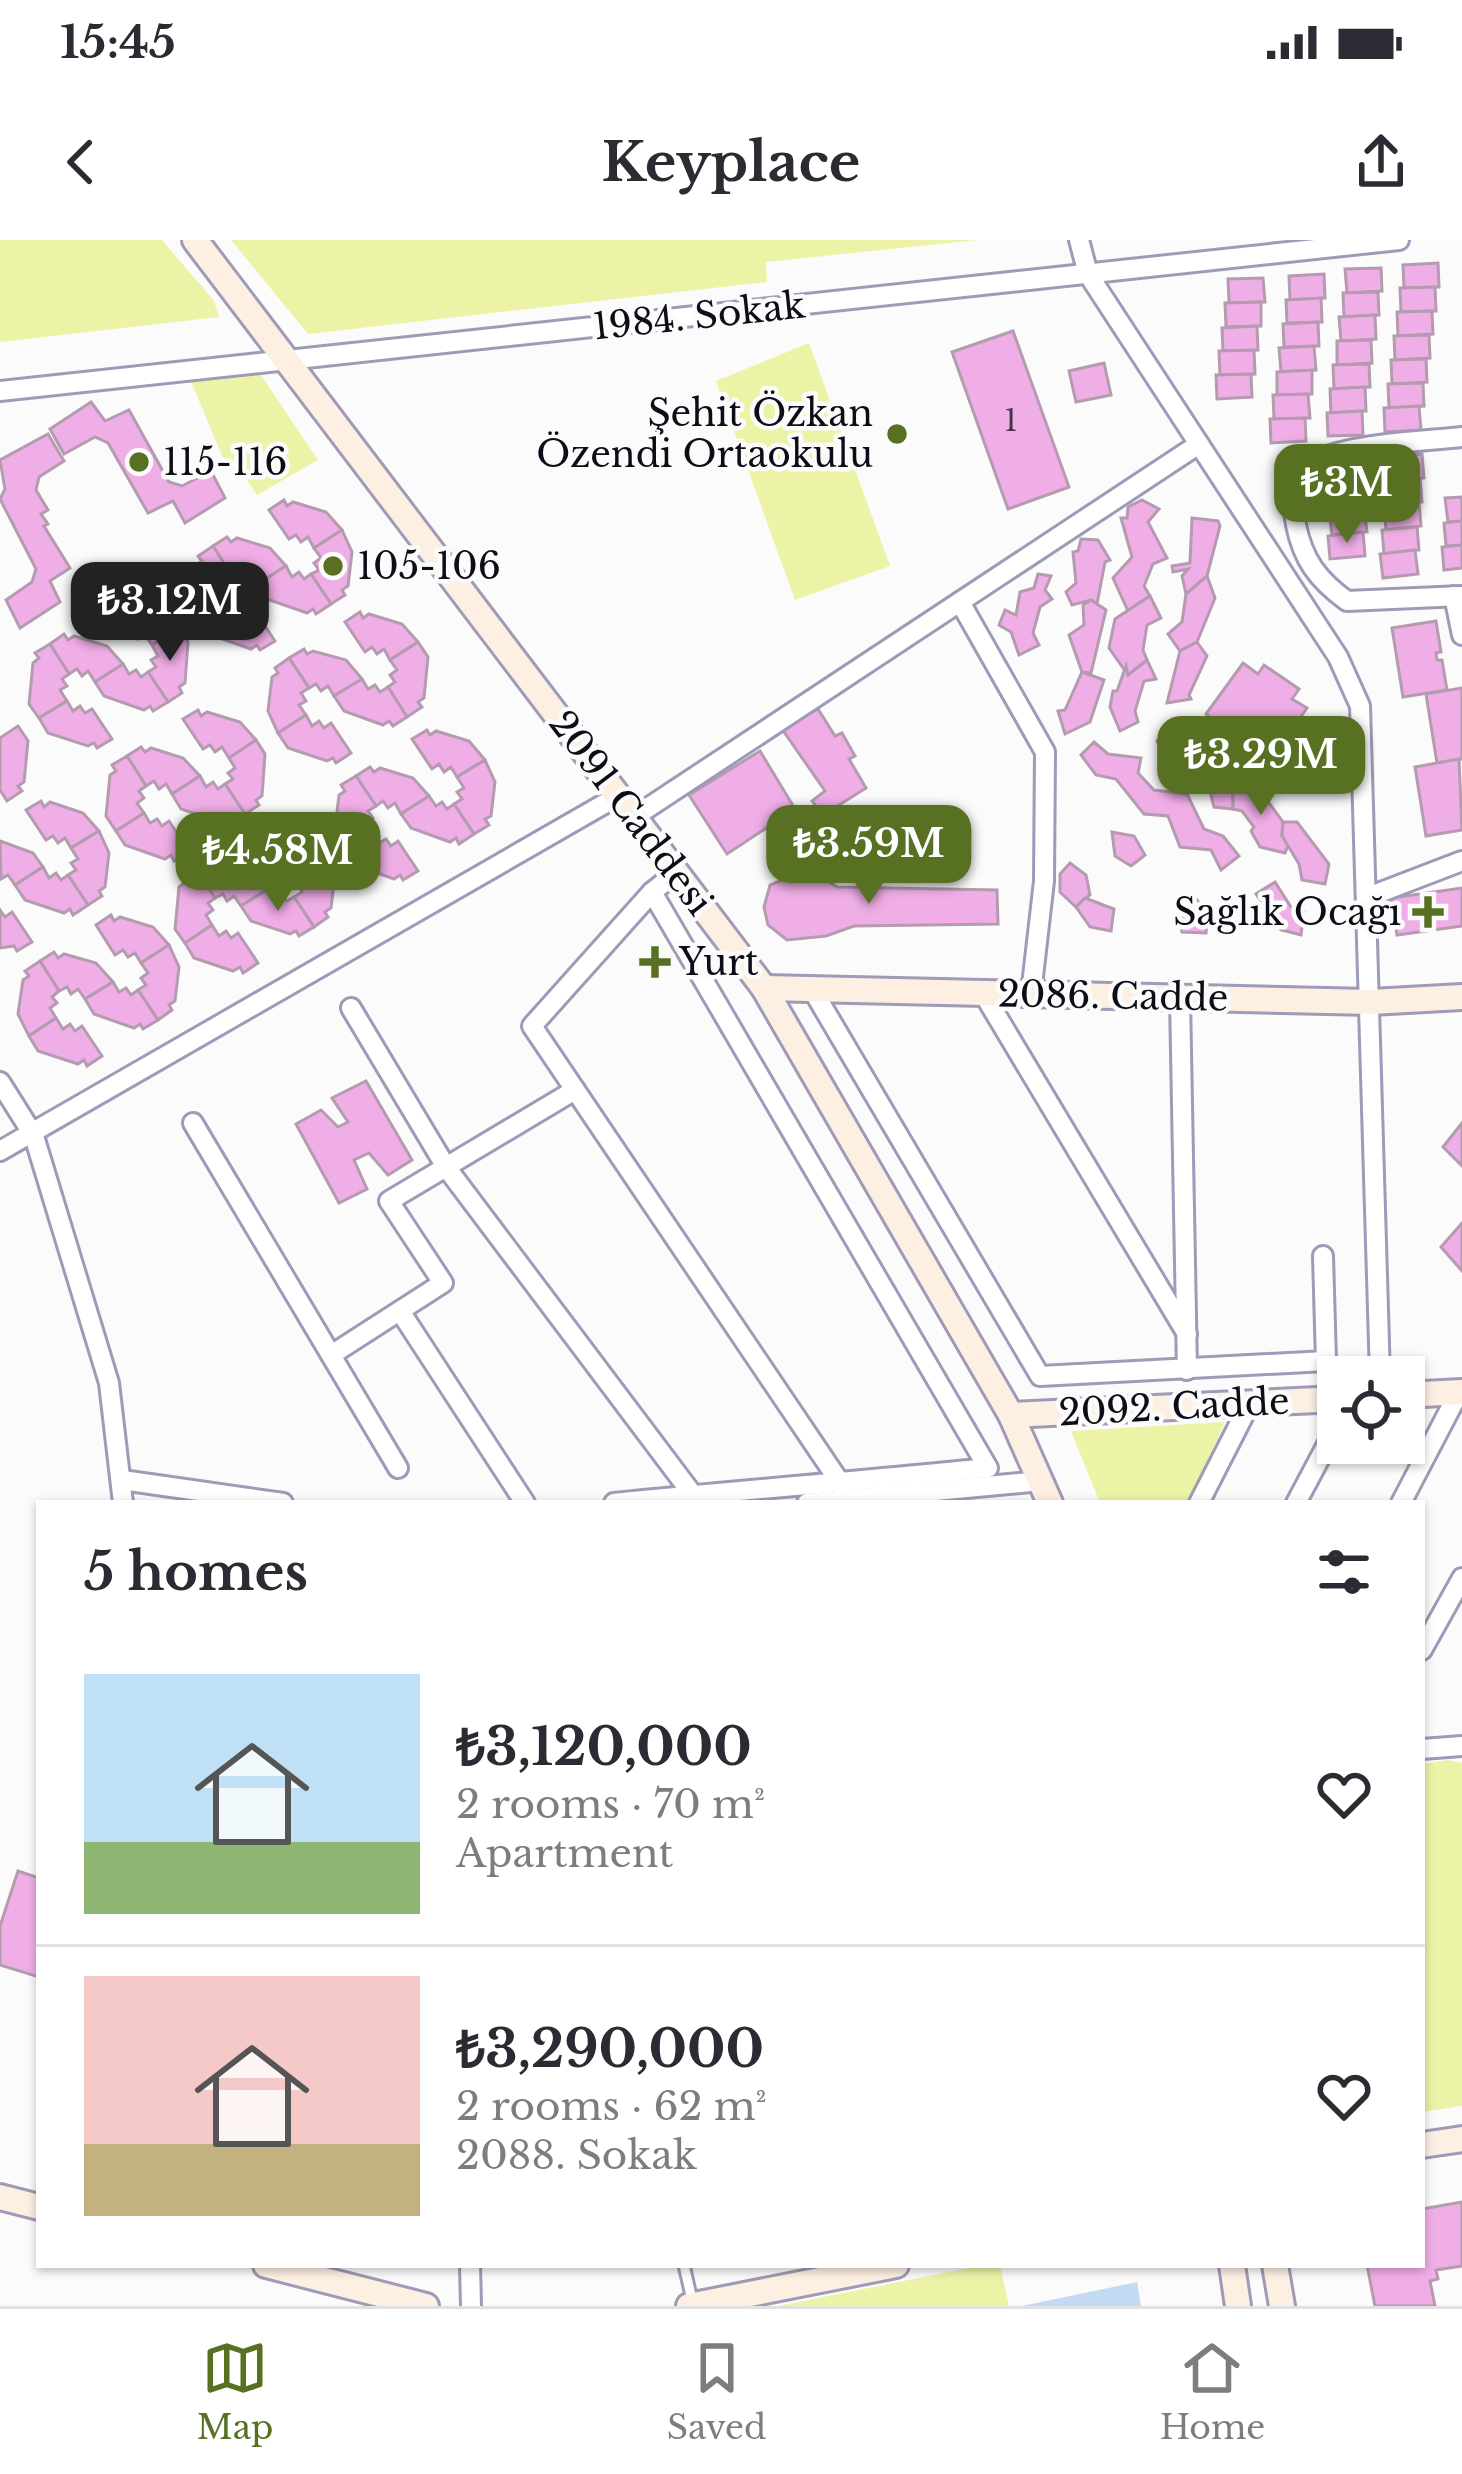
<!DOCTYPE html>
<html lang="en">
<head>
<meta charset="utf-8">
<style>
	:root { --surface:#fff; --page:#f7f7f7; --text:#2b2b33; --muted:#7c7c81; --line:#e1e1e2; --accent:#577022 }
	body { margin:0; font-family:"Libre Baskerville",serif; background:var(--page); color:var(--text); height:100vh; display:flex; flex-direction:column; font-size:45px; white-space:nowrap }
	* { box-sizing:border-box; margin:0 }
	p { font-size:39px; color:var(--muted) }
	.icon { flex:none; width:66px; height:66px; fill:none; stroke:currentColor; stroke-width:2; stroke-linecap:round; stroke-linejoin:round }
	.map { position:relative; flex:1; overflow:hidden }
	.sheet { position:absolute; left:36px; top:1260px; width:1389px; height:768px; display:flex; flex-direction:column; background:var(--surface); border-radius:0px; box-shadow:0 3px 9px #0004 }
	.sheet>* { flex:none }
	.controls { position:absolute; left:1317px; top:1116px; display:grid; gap:24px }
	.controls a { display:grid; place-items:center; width:108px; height:108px; border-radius:0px; background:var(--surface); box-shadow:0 3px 9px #0004; font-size:60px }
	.price { position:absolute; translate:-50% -102px; padding:0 27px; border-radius:24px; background:var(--accent); color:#fff; font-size:39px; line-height:78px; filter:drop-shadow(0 3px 6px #0008) }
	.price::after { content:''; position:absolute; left:50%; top:72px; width:36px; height:27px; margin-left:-18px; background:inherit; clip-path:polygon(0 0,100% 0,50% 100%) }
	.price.current { background:#222; color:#fff }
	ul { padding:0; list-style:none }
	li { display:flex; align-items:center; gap:36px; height:300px; padding:0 48px }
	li+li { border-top:3px solid var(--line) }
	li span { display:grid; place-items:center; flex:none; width:336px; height:240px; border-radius:0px; color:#555 }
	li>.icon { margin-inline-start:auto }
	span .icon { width:144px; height:144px; fill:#fffc; stroke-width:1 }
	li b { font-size:51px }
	h2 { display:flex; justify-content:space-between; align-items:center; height:144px; padding:0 48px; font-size:51px }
	.status { display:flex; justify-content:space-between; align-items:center; height:84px; padding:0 60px; background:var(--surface); direction:ltr }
	.status svg { height:33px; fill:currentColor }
	header { display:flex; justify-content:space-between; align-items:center; height:156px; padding:0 48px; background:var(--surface); font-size:54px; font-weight:700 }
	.dock { display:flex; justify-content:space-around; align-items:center; height:168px; border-top:3px solid var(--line); background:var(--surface); font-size:33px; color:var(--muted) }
	.dock a { display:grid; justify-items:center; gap:6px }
	.dock .current { color:var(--accent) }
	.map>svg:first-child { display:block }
</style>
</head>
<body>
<div class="status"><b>15:45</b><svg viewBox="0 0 49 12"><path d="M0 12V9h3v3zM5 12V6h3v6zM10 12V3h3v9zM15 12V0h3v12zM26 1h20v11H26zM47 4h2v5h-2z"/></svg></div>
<header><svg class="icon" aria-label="back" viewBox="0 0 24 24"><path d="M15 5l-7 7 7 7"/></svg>Keyplace<svg class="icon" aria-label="share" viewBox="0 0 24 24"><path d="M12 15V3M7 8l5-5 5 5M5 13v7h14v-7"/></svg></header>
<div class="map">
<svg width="1462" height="2066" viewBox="0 0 1462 2066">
	<rect width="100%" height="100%" fill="#fbfbfb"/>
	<g fill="#ecf3a7">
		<path d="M0,0H162L214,61L219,77L0,102Z"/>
		<path d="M231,0H977L766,22L767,42L308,94Z"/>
		<path d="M809,103L890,326L795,360L716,141Z"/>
		<path d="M259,132L318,220L257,255L235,223L223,218L190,139Z"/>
		<path d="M1225,1182L1188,1263H1100L1071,1191Z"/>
		<path d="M1448,1520L1462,1523V1866L1422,1872V1524Z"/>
		<path d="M984,2025H1000L1009,2066H778Z"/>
	</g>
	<path fill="#c2daf2" d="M1137,2042L1141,2066H1022Z"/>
	<g fill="#f0aee7" stroke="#b49bb0" stroke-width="3">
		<path d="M1438,23L1439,47L1404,48L1403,25Z"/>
		<path d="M1381,28L1382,51L1347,53L1345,29Z"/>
		<path d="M1324,34L1325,58L1290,60L1289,36Z"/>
		<path d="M1263,38L1265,62L1229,63L1228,39Z"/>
		<path d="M1435,47L1436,71L1401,72L1400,48Z"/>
		<path d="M1378,52L1379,75L1344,77L1343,53Z"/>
		<path d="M1321,58L1322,82L1287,83L1286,60Z"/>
		<path d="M1261,62V86L1226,87L1225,63Z"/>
		<path d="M1432,71L1433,94L1398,96L1397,72Z"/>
		<path d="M1375,75L1376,99L1341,101L1339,77Z"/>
		<path d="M1318,82L1319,106L1284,107L1283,84Z"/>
		<path d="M1257,86L1258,110L1223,111L1222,88Z"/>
		<path d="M1013,91L1069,247L1008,269L952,112Z"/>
		<path d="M1429,95L1430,118L1395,120L1394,96Z"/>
		<path d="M1371,100L1372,123L1337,125V101Z"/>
		<path d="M1314,106L1316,130L1281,132L1279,108Z"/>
		<path d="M1254,110L1255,134L1220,135L1219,111Z"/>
		<path d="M1426,119L1427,142L1392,144L1391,120Z"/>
		<path d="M1104,123L1111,155L1076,162L1069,131Z"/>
		<path d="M1369,124L1370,147L1334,149L1333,125Z"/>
		<path d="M1312,130V154L1277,155V132Z"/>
		<path d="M1251,134L1252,157L1217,159L1216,135Z"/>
		<path d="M1423,143L1424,166L1389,168L1388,144Z"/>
		<path d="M1365,147L1366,171L1331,173L1330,149Z"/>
		<path d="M1308,154L1310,178L1274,179L1273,155Z"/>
		<path d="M91,162L105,181L129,170L169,242L182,246L211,231L225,258L185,283L173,261L148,273L108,203L95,197L64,214L50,189Z"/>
		<path d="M1419,166L1421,190L1385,192L1384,168Z"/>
		<path d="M1362,171L1363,195L1328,196L1327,173Z"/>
		<path d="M1305,178L1306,201L1271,203L1270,179Z"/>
		<path d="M48,194L64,221L39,237L36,250L48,270L41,274L48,284L44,286L70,328L50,341L60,362L20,388L6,360L32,342L36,329L0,259L5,249L0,220Z"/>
		<path d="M1422,214L1424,238L1389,242L1387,218Z"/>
		<path d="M1368,220L1370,243L1335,247L1333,224Z"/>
		<path d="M1420,238L1422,262L1387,266L1385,242Z"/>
		<path d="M1366,244L1369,268L1334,271L1331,248Z"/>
		<path d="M1462,257V281L1448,282L1445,258Z"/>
		<path d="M284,260L287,266L293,262L326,272L342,290L314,308L308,297L301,302L296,295L289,299L269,270Z"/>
		<path d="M1142,260L1159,269L1148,282L1167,318L1153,324L1144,346L1150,356L1128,371L1113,338L1132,317L1121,278H1127L1128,267Z"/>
		<path d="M1419,262L1421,286L1386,290L1384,266Z"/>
		<path d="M1364,268L1367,292L1332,295L1329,272Z"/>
		<path d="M1192,278L1218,281L1220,286L1207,336L1186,354L1182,336L1188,329L1173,332L1172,326L1190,323Z"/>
		<path d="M1462,281V305L1446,306L1444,283Z"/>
		<path d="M1417,287L1419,310L1384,314L1382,290Z"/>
		<path d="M342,290L352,312L348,346L342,350L345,355L331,364L311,334L319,330L314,323L321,318L314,308Z"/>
		<path d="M1363,292L1365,316L1330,319L1328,296Z"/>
		<path d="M227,297L231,302L237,298L270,308L286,326L258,344L252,334L245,338L240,331L232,336L213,306Z"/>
		<path d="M1081,299L1098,300L1110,320L1105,322L1097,364L1091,360L1072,365L1066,352L1076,343L1073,312L1078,311Z"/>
		<path d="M1462,305V328L1444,330L1442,307Z"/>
		<path d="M213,306L232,336L225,341L230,348L222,352L229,363L202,381L191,359L196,325L202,321L198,316Z"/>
		<path d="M1415,310L1418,334L1383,338L1380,314Z"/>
		<path d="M286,326L292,337L299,332L304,339L311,334L331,364L316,374L313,369L307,373L267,359L258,344Z"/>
		<path d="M1038,334L1051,336L1045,350L1052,359L1040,367L1033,393L1039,405L1019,415L1011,392L999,385L1005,370L1016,375L1020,352L1034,348Z"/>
		<path d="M1207,336L1215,358L1197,402L1180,411L1168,394L1182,382L1186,354Z"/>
		<path d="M1150,356L1161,378L1147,385L1143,410L1147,420L1128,435L1109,408L1115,379Z"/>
		<path d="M121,358L124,363L130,359L163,369L179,387L152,405L145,395L138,399L133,392L126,397L106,367Z"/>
		<path d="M1091,360L1106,370L1091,433L1082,432L1069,395L1084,385L1083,365Z"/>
		<path d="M229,363L236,373L243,369L248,376L255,371L275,401L260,410L257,405L251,409L211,395L202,381Z"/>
		<path d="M360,372L363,378L369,374L402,384L418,402L390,420L384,409L377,414L372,407L365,412L345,382Z"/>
		<path d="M1436,381L1441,412L1436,413L1437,420H1442L1447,450L1403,457L1392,388Z"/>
		<path d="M179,387L188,402L185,443L179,447L182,453L168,462L148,432L156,427L151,420L158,416L152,405Z"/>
		<path d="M64,394L68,400L74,396L107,406L123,424L95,442L88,431L82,436L77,429L69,434L50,404Z"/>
		<path d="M418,402L428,417L424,458L418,462L422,467L407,477L388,447L395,442L390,435L397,430L390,420Z"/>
		<path d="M1197,402L1207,416L1189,455L1191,459L1167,463L1180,411Z"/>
		<path d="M50,404L69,434L62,439L67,446L60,450L67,461L39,478L29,464L33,423L39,418L35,413Z"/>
		<path d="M304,409L307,414L313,411L346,420L362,439L334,456L328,446L321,451L316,444L309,448L289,418Z"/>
		<path d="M289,418L309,448L301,453L306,461L299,465L306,475L278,493L268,471L272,437L278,433L275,428Z"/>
		<path d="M1147,420L1156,439L1144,441L1135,471L1138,482L1120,491L1110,467L1113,451H1117L1126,426L1128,435Z"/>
		<path d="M1243,423L1258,434L1264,425L1299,449L1292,459L1307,468L1271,519L1257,509L1251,517L1215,494L1220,485L1206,474Z"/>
		<path d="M123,424L129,434L136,430L141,437L148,432L168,462L153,471L150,466L144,470L104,456L95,442Z"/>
		<path d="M1082,432L1104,440L1090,482L1065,494L1058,471L1065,470Z"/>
		<path d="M362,439L368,449L375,445L380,452L388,447L407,477L393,486L389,481L383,485L344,471L334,456Z"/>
		<path d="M1462,448V519L1437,523L1426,454Z"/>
		<path d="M67,461L73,471L80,466L85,473L92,469L112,499L97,508L94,503L88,506L48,493L39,478Z"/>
		<path d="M818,469L835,496L842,493L855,516L849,519L866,548L823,575L812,561L825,551L782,489Z"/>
		<path d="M198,470L201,476L207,472L240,482L256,500L229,518L222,507L215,512L210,505L203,509L183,479Z"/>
		<path d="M306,475L312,486L319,481L324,488L331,483L351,513L336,523L333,518L327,521L288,508L278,493Z"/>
		<path d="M18,486L28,501L24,542L18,546L22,551L7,561L0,550V498Z"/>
		<path d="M427,490L430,495L436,491L469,501L485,520L457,537L451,527L444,532L439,524L432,529L412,499Z"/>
		<path d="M1173,490L1202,521L1210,516L1233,544V569L1214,567L1209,547L1188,530V516L1181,511L1167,518L1157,501Z"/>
		<path d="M256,500L265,514L262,556L256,560L259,565L245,574L225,544L233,539L228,533L235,528L229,518Z"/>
		<path d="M1094,502L1108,514L1141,518L1138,533L1154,550L1187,554L1204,589L1223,596L1239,616L1221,630L1211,610L1180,607L1168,576L1144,574L1116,539L1096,535L1081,515Z"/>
		<path d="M141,507L145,512L151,508L183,518L200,536L172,554L166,544L159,549L154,541L146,546L127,516Z"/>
		<path d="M760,511L795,569L727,614L689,555Z"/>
		<path d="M127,516L146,546L139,551L144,558L137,563L144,573L116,591L106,576L110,535L116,531L112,525Z"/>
		<path d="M1459,519L1462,590L1426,596L1415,527Z"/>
		<path d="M485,520L495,542L491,576L485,579L489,585L474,594L454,564L462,559L457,552L464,548L457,537Z"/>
		<path d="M370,527L374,532L380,528L413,538L429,556L401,574L395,563L388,568L383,561L376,566L356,536Z"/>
		<path d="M200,536L206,547L213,542L218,549L225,544L245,574L230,584L227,578L221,582L181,569L172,554Z"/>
		<path d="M356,536L376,566L368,571L373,578L366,582L372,593L345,610L335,589L339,555L345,551L341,545Z"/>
		<path d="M1233,544L1261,552L1283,582L1282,596L1289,603L1285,613L1260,607L1251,591L1254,587L1242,571L1233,569Z"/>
		<path d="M429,556L436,566L442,562L447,569L454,564L474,594L459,604L456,598L450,602L411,588L401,574Z"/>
		<path d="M41,561L44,567L50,562L83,573L99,591L71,608L65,598L58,603L53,596L46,600L26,570Z"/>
		<path d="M144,573L150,583L157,579L162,586L169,581L189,611L174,621L171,615L165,619L125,605L116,591Z"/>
		<path d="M266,582L270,588L276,584L309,594L325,612L297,630L291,620L284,624L279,617L271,622L252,592Z"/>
		<path d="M1283,582H1297L1329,624L1325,644L1302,640L1299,624L1282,596Z"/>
		<path d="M99,591L109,613L105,647L99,651L102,656L88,665L68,635L76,630L71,623L78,619L71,608Z"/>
		<path d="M1112,592L1134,596L1145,615L1131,626L1115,616Z"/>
		<path d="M372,593L379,603L386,599L391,606L398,601L418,631L403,640L400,635L394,639L355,625L345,610Z"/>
		<path d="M0,601L33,613L43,627L15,645L8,635L1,639Z"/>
		<path d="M325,612L335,634L331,668L325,672L328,677L314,687L294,657L302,652L297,644L304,640L297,630Z"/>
		<path d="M210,619L214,624L220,620L253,630L268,649L241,666L234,656L227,661L223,654L215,658L196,628Z"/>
		<path d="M1070,623L1086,635L1090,655L1076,667L1060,652V634Z"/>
		<path d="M43,627L49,638L56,633L61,640L68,635L88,665L73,675L70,669L64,673L25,660L15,645Z"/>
		<path d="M196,628L215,658L208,663L213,670L206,675L212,685L185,703L175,689L179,647L184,643L181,638Z"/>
		<path d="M809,629L837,647L997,650L998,684L854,686L826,696L787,700L768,685L764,667L770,645Z"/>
		<path d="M1275,642L1291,667L1304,671L1301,695L1281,690L1256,654Z"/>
		<path d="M1462,648V686L1397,695L1391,658Z"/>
		<path d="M268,649L275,659L282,654L287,661L294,657L314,687L299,696L296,691L290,694L251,681L241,666Z"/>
		<path d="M1085,658L1114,669L1111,691L1090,687L1076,667Z"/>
		<path d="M1196,659L1208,673L1206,693L1182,692L1178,671Z"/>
		<path d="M0,670L5,677L12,672L32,702L17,711L14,706L0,708Z"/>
		<path d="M111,675L114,681L120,677L153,687L169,705L141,723L135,713L128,717L123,710L115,715L96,685Z"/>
		<path d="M212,685L219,696L226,691L231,698L238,693L258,723L243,733L240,727L233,731L194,718L185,703Z"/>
		<path d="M169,705L179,727L175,761L169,765L172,770L158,780L138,750L146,745L141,738L148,733L141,723Z"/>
		<path d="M54,712L58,718L64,714L96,723L113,742L85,759L78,749L71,754L67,747L59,751L40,721Z"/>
		<path d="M40,721L59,751L52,757L57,763L50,768L56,778L29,796L18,774L23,740L29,736L25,731Z"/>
		<path d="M113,742L119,752L126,748L131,755L138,750L158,780L143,789L140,784L134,788L94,774L85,759Z"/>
		<path d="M56,778L63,789L70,784L75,791L82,786L102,816L87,826L84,820L78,824L38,811L29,796Z"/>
		<path d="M366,841L412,920L388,935L369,913L354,920L367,949L339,963L296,884L321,870L338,887L348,882L332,858Z"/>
		<path d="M1462,883V926L1443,907Z"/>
		<path d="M1462,983V1031L1441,1007Z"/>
		<path d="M18,1631L39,1638V1737L0,1725V1686Z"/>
		<path d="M1462,1962V2026L1436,2030L1438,2039L1430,2041L1435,2066H1375L1367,2025H1422V1969Z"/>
	</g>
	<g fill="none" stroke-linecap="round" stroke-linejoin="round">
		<g stroke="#9f9ab7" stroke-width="15">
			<path id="lane" d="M684,2025L692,2060"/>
		</g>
		<g stroke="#9f9ab7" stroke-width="24">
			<g id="street">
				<path d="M1079,0L1088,34L1338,417L1360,466L1380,1137"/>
				<path d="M0,151L1399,0"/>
				<path d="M1462,197C1425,202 1296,202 1290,248C1289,258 1295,274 1296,285C1303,320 1318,340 1347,361L1462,356"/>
				<path d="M1454,356L1462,395"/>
				<path d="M960,362L1045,512L1044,641L1031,754"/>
				<path d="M634,577L1199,204"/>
				<path d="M676,633L652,652L532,786L841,1244"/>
				<path d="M1368,657L1462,621"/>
				<path d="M812,749L1040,1136L1326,1121L1323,1016"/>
				<path d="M983,753L1187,1094"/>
				<path d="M1180,758L1187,1130"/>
				<path d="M351,768L446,927L693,1255"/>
				<path d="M0,842L34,896L109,1143L123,1263"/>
				<path d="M193,883L398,1228"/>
				<path d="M0,911L618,556"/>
				<path d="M400,1071L525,1263"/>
				<path d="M331,1115L443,1043L389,961L575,850"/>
				<path d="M122,1240L283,1263"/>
				<path d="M614,1263C739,1250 863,1241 988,1228L652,652"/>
				<path d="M807,1263L1041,1241"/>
				<path d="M1199,1263L1250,1163"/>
				<path d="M1296,1263L1338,1184"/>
				<path d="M1401,1263L1459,1152"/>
				<path d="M1422,1410L1462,1338"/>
				<path d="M1422,1509L1462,1506"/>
				<path d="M470,2025L471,2066"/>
			</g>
		</g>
		<g stroke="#9f9ab7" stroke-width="30">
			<g id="secondary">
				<path d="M195,0L764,748L1011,1175L1050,1263"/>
				<path d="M764,748L1371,762L1462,757"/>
				<path d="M1404,1155L1462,1152"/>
				<path d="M1011,1175L1338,1159"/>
				<path d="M1422,1905L1462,1899"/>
				<path d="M0,1957L39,1967"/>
				<path d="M266,2025L426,2066"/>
				<path d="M1232,2025L1238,2066"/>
				<path d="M1275,2025L1282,2066"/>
				<path d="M689,2066L896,2025"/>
			</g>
		</g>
		<use href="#lane" stroke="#fff" stroke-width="9"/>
		<use href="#street" stroke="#fff" stroke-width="18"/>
		<use href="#secondary" stroke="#feefe3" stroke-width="24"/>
	</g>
	<g fill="#577022" stroke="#fbfbfb" stroke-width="4.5">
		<circle cx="897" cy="194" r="12"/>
		<circle cx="139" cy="222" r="12"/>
		<circle cx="333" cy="326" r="12"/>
		<path d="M1422 654h12v12h12v12h-12v12h-12v-12h-12v-12h12z"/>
		<path d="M649 704h12v12h12v12h-12v12h-12v-12h-12v-12h12z"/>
	</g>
	<g text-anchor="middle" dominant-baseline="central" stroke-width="9" stroke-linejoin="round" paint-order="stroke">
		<g font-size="30" fill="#46344a">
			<text x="1011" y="180">1</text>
		</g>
		<g font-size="36" fill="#0e0c16" stroke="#fbfbfb">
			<text transform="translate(699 76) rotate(-6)">1984. Sokak</text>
			<text transform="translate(631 573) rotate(53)">2091 Caddesi</text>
			<text transform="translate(1113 756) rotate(1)">2086. Cadde</text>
			<text transform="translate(1174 1167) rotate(-3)">2092. Cadde</text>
		</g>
		<g font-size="36" fill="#0e0c16" stroke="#fbfbfb" text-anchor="start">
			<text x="873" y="173" text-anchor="end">Şehit Özkan<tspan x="873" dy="41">Özendi Ortaokulu</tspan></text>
			<text x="163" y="222">115-116</text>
			<text x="357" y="326">105-106</text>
			<text x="1401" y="672" text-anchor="end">Sağlık Ocağı</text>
			<text x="679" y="722">Yurt</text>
		</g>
	</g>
</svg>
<div class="controls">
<a><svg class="icon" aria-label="locate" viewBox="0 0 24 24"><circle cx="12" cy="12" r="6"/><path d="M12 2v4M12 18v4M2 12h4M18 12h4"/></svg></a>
</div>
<b class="price" style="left:1347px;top:306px">₺3M</b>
<b class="price current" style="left:170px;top:424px">₺3.12M</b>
<b class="price" style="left:1261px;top:578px">₺3.29M</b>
<b class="price" style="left:869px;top:667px">₺3.59M</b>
<b class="price" style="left:278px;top:674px">₺4.58M</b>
<section class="sheet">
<h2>5 homes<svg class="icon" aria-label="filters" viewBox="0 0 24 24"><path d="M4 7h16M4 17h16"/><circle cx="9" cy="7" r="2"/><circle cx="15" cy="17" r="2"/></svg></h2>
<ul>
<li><span style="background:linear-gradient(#bfe0f5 70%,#8fb573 0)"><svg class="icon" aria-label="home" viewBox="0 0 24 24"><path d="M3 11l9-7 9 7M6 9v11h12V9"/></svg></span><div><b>₺3,120,000</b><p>2 rooms · 70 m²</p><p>Apartment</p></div><svg class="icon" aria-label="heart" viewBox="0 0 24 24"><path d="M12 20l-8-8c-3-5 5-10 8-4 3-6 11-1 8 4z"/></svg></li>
<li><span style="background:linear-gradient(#f6c9c9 70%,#c2b280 0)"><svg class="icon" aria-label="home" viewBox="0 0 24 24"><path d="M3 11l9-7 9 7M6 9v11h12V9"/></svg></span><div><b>₺3,290,000</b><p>2 rooms · 62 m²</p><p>2088. Sokak</p></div><svg class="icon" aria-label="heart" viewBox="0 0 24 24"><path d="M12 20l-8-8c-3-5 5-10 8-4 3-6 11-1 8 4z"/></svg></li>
</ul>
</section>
</div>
<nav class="dock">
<a class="current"><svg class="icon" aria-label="map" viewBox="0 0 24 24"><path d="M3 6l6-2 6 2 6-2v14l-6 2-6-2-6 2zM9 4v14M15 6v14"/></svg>Map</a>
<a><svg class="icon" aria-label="saved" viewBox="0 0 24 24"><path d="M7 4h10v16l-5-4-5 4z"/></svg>Saved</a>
<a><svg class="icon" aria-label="home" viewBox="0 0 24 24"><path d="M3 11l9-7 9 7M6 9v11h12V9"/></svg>Home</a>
</nav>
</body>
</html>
